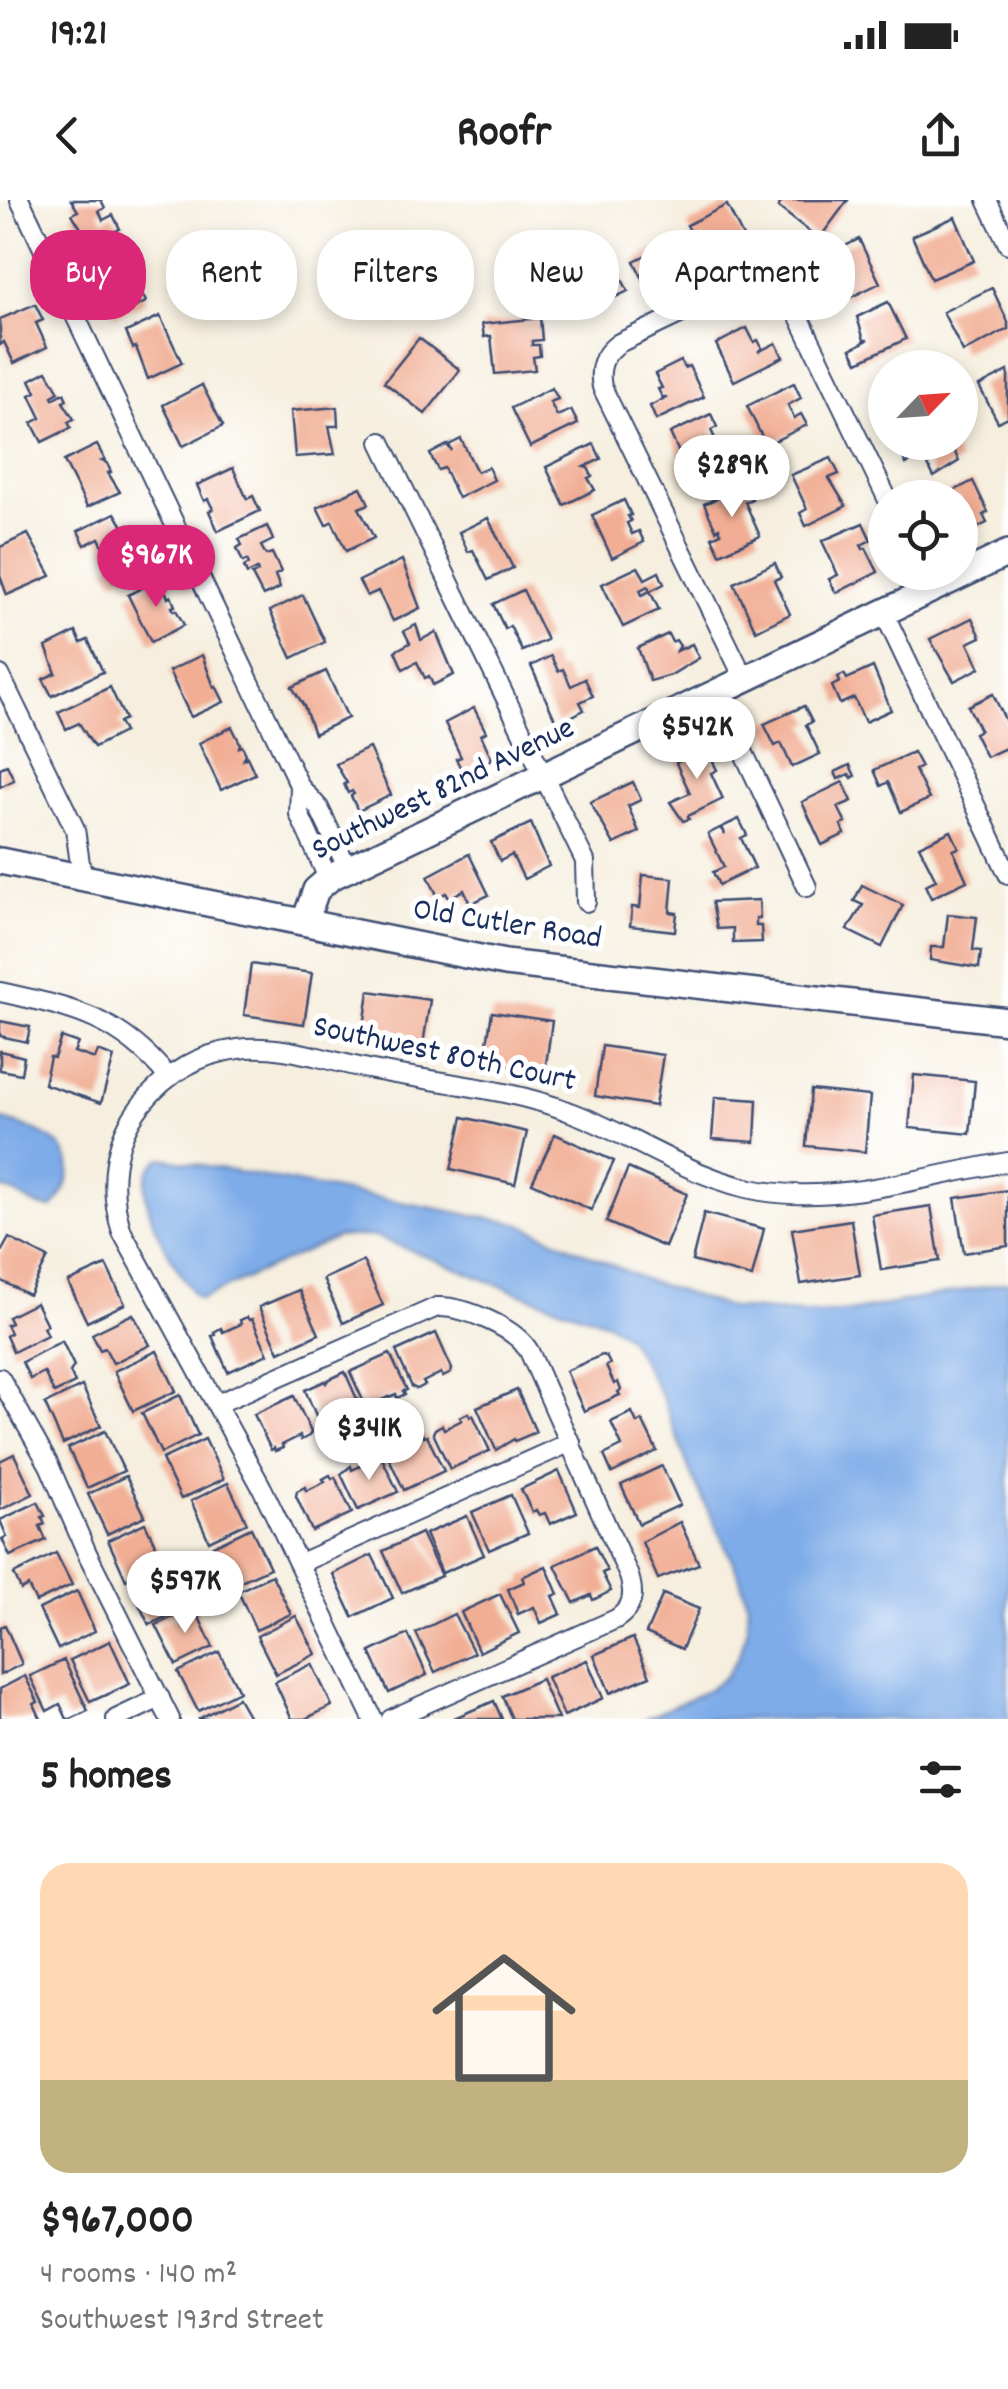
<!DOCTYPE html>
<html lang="en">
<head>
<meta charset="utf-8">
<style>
	:root { --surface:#fff; --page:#f6f6f6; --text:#222; --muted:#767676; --accent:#db2777 }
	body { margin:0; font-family:Dekko,sans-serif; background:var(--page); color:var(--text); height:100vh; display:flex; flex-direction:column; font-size:38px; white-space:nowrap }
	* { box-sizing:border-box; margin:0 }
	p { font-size:32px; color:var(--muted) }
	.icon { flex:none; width:55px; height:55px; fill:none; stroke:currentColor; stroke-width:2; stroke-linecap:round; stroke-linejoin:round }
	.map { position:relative; height:1519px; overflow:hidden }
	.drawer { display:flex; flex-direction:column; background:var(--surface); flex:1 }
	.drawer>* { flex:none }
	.banner { position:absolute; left:30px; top:30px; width:950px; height:90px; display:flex; gap:20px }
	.needle { width:65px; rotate:65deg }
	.buttons { position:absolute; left:868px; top:150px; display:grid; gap:20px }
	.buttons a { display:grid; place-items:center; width:110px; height:110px; border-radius:50%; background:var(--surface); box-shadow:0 5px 15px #0003; font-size:50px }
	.price { position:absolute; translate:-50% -85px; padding:0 22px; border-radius:35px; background:#fff; color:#222; font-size:32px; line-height:65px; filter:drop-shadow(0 2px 5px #0008) }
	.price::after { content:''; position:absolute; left:50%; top:60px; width:30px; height:22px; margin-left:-15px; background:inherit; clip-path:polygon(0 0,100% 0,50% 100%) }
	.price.selected { background:var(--accent); color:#fff }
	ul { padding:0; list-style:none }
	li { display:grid; align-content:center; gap:20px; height:530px; padding:0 40px }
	li span { display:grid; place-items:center; height:310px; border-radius:30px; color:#555 }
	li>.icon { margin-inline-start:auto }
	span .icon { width:180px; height:180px; fill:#fffc; stroke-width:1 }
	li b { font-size:42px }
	h2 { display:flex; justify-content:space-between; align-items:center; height:120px; padding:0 40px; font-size:42px }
	.chip { padding:0 35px; border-radius:40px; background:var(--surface); box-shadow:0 5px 15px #0003; font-size:35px; line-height:90px }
	.chip.selected { background:var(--accent); color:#fff }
	.status { display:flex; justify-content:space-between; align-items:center; height:70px; padding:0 50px; background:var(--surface); direction:ltr }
	.status svg { height:28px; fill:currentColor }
	header { display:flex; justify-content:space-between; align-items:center; height:130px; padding:0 40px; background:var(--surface); font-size:45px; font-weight:800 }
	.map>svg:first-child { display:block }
</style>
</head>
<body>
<div class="status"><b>19:21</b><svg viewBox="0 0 49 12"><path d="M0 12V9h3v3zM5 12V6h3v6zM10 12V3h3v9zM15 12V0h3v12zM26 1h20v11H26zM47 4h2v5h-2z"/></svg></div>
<header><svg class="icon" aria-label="back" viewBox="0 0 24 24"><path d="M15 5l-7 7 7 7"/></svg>Roofr<svg class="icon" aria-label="share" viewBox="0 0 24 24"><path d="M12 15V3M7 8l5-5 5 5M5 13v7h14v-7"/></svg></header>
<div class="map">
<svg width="1008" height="1519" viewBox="0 0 1008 1519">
	<rect width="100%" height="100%" fill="#fff"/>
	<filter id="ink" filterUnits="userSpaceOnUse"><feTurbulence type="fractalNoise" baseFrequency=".01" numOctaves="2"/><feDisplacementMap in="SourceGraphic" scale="20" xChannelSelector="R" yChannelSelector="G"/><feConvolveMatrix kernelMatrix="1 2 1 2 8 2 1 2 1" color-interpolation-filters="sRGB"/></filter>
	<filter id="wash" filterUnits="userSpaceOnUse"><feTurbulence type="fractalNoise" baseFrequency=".0048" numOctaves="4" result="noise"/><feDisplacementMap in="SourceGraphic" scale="40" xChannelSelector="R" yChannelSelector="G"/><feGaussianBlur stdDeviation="2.25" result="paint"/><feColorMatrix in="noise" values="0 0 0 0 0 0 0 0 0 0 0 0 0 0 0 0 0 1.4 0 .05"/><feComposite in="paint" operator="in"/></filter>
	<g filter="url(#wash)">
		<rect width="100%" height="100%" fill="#f6efdf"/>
		<g fill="#7eace8" stroke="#4c6ea3" stroke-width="2.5">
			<path d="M0,919C48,932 96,951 53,1008C26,1007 23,992 0,988Z"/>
			<path d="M162,958L520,1024L648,1081L730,1108L813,1114L855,1111L1008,1082V1519H645L706,1491L725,1477L738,1457L747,1432L748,1406L739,1375L691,1274L662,1197L628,1137L608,1123L524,1095L374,1036L337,1037L201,1099L194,1095C177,1067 117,982 162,958Z"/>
		</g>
		<g id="blocks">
			<g fill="#f1ae94">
				<path d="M71,0H101L105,8L99,11L103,20L113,15L120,29L95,41L92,35L87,38L72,14L78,11Z"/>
				<path d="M783,0H848L819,39L778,7Z"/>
				<path d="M727,5L744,39L704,58L687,25Z"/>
				<path d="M955,17L974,61L931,79L912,36Z"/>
				<path d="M859,39L880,83L845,100L824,57Z"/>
				<path d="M674,41L689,73L650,93L634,61Z"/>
				<path d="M132,55L139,69L132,72L146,102L115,117L94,73Z"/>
				<path d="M612,60L628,91L589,110L574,80Z"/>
				<path d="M992,88L1008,122V129L963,152L943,112Z"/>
				<path d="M888,102L906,139L858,162L851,149L868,140H864L857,117Z"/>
				<path d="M35,104L43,120L36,123L47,147L14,163L4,142L0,145V119Z"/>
				<path d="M160,116L182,163L148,179L136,147L133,148L126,132Z"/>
				<path d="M540,118L542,140L532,141V145H539L540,156L533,157L535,170L495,174L491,136L484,137L482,124Z"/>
				<path d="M747,128L754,142L758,140L762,148L758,152L776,143L783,157L734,181L716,144Z"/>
				<path d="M419,138L460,170L425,214L384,182Z"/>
				<path d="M681,161L684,168L689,166L704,197L656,220L650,206L667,197H662L658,189L662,188L655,174Z"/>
				<path d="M47,171L59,192L52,196L53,199L64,193L67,200L63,202L74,219L68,222L71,228L42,242L32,223L41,218L30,195L36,192L30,180Z"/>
				<path d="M1008,171V217L998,222L979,186Z"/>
				<path d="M794,183L801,198L788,205L794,218L801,214L807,225L766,245L747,206Z"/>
				<path d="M202,185L223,226L183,246L163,205Z"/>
				<path d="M552,188L558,199L550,202L557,216L571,210L578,224L530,247L511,208Z"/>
				<path d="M337,207L338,226H329L335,254L295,257L291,211Z"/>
				<path d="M711,214L717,227L711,230L726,263L686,282L678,264L687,260L682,259L670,233Z"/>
				<path d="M461,239L477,272L488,267L494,280L458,298L444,268L438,270L430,254L447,245L452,251L449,245Z"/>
				<path d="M917,242H950L959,261L934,277L925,259L921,257L906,264L901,253L919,246Z"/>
				<path d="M594,244L601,259L584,267L588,268L592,276L588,278L595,290L564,305L546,267Z"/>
				<path d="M97,245L105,260L102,261L107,263L111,272L108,273L120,292L87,307L64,261Z"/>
				<path d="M831,258L839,274L829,278L846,306L806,326L800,313L807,309L791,275Z"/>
				<path d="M233,268L247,299L253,296L260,311L218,331L209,311L213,309L208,299L204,301L197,285Z"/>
				<path d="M973,281L988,312L983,315L987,323L960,336V298H940Z"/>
				<path d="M745,286L752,299L745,302L760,336L720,354L712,337L721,333L719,328L716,330L704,304Z"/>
				<path d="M361,287L369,304L359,308L374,338L346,351L332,321L326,325L317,307Z"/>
				<path d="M624,300L631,315L628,316L631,321L627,323L632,334L639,331L644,342L612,358L592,315Z"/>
				<path d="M115,313L127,333L120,337L121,340L131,335L141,360L135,363L138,368L113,381L106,367L116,362L112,352L107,355L99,338L85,345L78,331Z"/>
				<path d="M488,318L513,368L488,380L473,350L468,352L459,332Z"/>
				<path d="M863,323L871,340L861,345L863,349L866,348L878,372L836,393L829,379L838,375L822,341Z"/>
				<path d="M267,326L273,340L261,346L266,355L272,353L281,372L275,375L280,388L263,396L252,375L258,372L257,369L247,374L244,367L249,364L247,360L243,362L237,348L242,345L239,339Z"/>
				<path d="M28,334L51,376L7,395L0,376V347Z"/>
				<path d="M402,360L420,408L393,421L378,391L367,396L359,381Z"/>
				<path d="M775,363L781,377L774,380L790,414L756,431L734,383Z"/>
				<path d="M638,367L645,379L659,372L664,384L650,391L648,386L640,390L642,395L650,391L659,410L623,427L602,384Z"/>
				<path d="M161,379L168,398L171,396L175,406L172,407L174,411L176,410L184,425L151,442L128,395Z"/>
				<path d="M523,390L547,440L522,451L510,426L505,429L493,404Z"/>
				<path d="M303,395L325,442L292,458L270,411Z"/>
				<path d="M972,418L981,437L968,443L980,468L954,481L930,439Z"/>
				<path d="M416,425L421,440L436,432L454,475L433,485L429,476L425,478L417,462L403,469L395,451L410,443L404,431Z"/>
				<path d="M76,432L81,443L88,440L103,472L52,496L43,479L56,473L46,447Z"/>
				<path d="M668,434L672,442L676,440L680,446L677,451L692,444L699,458L671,475L650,481L638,448Z"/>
				<path d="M202,455L214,487L216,486L224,502L191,517L169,471Z"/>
				<path d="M551,456L558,471L563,469L571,486L585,479L593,496L580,502L584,510L557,524L531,466Z"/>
				<path d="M873,467L891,510L865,522L854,498L840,504L832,486L840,482L838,477L844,474L847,479Z"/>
				<path d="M326,471L348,518L314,534L304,506L292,487Z"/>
				<path d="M110,487L125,519L119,522L124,532L94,547L79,523L66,529L58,512Z"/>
				<path d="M993,494L1008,526V547L986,557L974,533L980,530L968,506Z"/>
				<path d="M804,506L812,522L806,525L820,554L792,567L781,543L775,546L764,524Z"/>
				<path d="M474,508L486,532L481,535L492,559L464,574L456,559L461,557L445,523Z"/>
				<path d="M232,527L240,543L239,547L242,546L246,554L244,559L247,557L255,574L221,590L199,543Z"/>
				<path d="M688,544L692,552L705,546L717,570L711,573L723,599L688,616L689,619L683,621L670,602L690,593L676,563L684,559L679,548Z"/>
				<path d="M369,548L391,595L358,611L351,596L354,594L352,591L348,593L344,584L347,583L336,564Z"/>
				<path d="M913,552L921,567L915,570L929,599L901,612L888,582L881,586L874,570Z"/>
				<path d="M7,565L14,580L0,587V568Z"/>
				<path d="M850,565L855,576L852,578L849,574L838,579L835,572Z"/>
				<path d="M633,582L641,600L628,606L639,632L614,644L590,602Z"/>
				<path d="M843,582L852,601L838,607L846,623L841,625L845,634L822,645L802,602Z"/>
				<path d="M739,619L747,635L741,638L755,668L719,685L713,672L724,667L708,634L720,628L725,634L722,627Z"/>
				<path d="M531,623L549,666L524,679L512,655L500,661L491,642Z"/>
				<path d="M951,631L959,648L953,650L967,681L931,698L925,685L936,680L919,646Z"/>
				<path d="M469,654L489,695L470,704L464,690L449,698L446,693L438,697L428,676Z"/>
				<path d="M643,675L673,678L670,712L677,713L675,731L630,726L632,707L640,708Z"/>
				<path d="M862,685L903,705L882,747L847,730L863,705L854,701Z"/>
				<path d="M759,700L760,718H756V726H761L762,742L733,743V728L717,729L712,702Z"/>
				<path d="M948,714L977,717L973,750L981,751L979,768L930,760L931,747H944Z"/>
				<path d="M251,764L312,773L304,824L244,815Z"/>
				<path d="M369,791L430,800L422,851L362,841Z"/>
				<path d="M492,812L552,821L545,872L484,862Z"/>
				<path d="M0,821L30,827L27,842L0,836Z"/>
				<path d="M61,837L78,843L74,852L95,859L98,851L114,857L101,903L44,884L50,857L54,858Z"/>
				<path d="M602,846L663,855L655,906L595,896Z"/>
				<path d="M0,851L24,857L21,874L0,870Z"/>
				<path d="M914,875L975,881L970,934L909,928Z"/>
				<path d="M811,890L870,896L865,952L806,946Z"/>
				<path d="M715,897L757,900L755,942L712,939Z"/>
				<path d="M463,917L527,932L515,984L451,969Z"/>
				<path d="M555,934L614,961L591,1010L532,983Z"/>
				<path d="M628,968L687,994L665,1047L606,1022Z"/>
				<path d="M1008,990V1046L964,1053L955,998Z"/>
				<path d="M931,1006L940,1061L881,1070L872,1015Z"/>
				<path d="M704,1013L764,1029L752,1077L692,1061Z"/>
				<path d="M851,1020L860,1075L801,1084L792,1029Z"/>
				<path d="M9,1038L48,1058L29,1095L0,1080V1054Z"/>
				<path d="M363,1061L383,1105L343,1123L323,1079Z"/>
				<path d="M106,1065L125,1104L87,1122L68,1082Z"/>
				<path d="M299,1090L319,1134L279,1152L259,1107Z"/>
				<path d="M36,1103L47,1125L43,1127L47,1135L13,1152L6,1136L10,1133L6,1125L11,1123L8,1117Z"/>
				<path d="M133,1114L150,1145L113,1163L105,1148L100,1150L92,1134Z"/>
				<path d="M247,1117L249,1120L252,1119L268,1154L228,1172L212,1136L215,1135L214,1132L221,1128L223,1132L241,1124L240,1120Z"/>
				<path d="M436,1133L452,1169L451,1173L443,1177L441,1173L423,1182L425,1185L417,1189L412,1187L396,1151Z"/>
				<path d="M62,1141L74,1166L70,1172L75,1183L54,1193L44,1172L30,1179L22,1162Z"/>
				<path d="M157,1151L176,1191L133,1211L114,1171Z"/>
				<path d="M390,1154L407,1190L403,1191L405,1194L397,1198L396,1194L377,1202L379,1206L371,1209L370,1206L366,1207L350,1172Z"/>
				<path d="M602,1155L606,1156L610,1164L606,1166L614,1184L618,1182L621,1190L618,1192L620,1195L584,1211L566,1171Z"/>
				<path d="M345,1172L364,1215L324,1234L305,1190L325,1181L326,1183L328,1180Z"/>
				<path d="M82,1186L101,1226L63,1244L45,1204Z"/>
				<path d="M517,1190L536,1232L515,1241L514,1239L496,1250L477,1207Z"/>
				<path d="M180,1195L198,1235L161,1253L142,1213Z"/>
				<path d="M294,1196L311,1232L309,1236L301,1240L300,1236L282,1245L283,1248L275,1251L274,1248L271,1250L254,1214Z"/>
				<path d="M632,1212L637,1223L642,1220L657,1251L612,1273L604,1255L622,1246L611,1222Z"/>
				<path d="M468,1213L470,1217L473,1215L490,1251L450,1269L433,1233L435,1229L442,1225L444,1229L462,1220L460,1217Z"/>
				<path d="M105,1231L124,1271L87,1288L68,1248Z"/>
				<path d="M422,1234L424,1237L427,1236L444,1271L404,1290L387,1254L397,1246L398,1249L417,1241L415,1237Z"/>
				<path d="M205,1239L224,1279L181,1299L162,1259Z"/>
				<path d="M14,1254L33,1294L0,1310V1261Z"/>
				<path d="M376,1255L378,1258L381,1256L398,1292L358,1310L341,1274L351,1266L352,1270L371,1261L369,1258Z"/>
				<path d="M662,1266L680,1305L639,1324L621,1285Z"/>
				<path d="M559,1271L577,1312L550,1324L545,1313L539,1315L536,1310L532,1312L521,1289Z"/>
				<path d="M330,1275L332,1279L335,1277L352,1313L312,1331L296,1296L297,1291L305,1287L306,1291L325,1282L323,1279Z"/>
				<path d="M126,1276L145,1316L107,1334L88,1294Z"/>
				<path d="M228,1283L247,1323L209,1341L191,1301Z"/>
				<path d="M511,1295L528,1333L489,1350L472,1312Z"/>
				<path d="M38,1302L45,1316L42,1317L45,1324L40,1326L46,1340L10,1356L2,1339L7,1337L0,1320Z"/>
				<path d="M467,1316L484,1355L442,1373L425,1334Z"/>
				<path d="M680,1322L699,1364L658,1379L642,1342Z"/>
				<path d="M145,1323L164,1362L126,1380L108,1340Z"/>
				<path d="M251,1328L270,1368L232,1385L213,1346Z"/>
				<path d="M421,1333L441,1376L402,1393L383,1351Z"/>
				<path d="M595,1346L607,1371L602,1373L611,1391L593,1400L591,1395L574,1403L555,1365Z"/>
				<path d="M56,1353L72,1385L36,1402L28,1386L21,1390L14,1374Z"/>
				<path d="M372,1355L393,1398L353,1417L333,1374Z"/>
				<path d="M546,1366L558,1394L553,1396L561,1414L541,1423L534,1407L518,1414L508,1389L524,1382L522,1377Z"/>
				<path d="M168,1367L187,1407L149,1425L130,1385Z"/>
				<path d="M272,1375L291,1414L256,1430L238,1391Z"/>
				<path d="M77,1391L95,1431L58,1449L39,1409Z"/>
				<path d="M500,1394L519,1433L479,1452L461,1412Z"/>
				<path d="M663,1394L699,1409L682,1449L646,1433Z"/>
				<path d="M194,1407L213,1447L176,1465L156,1425Z"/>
				<path d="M454,1414L474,1453L435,1472L416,1433Z"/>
				<path d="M296,1416L316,1454L276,1474L257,1436Z"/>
				<path d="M5,1425L22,1464L0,1475V1427Z"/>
				<path d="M408,1434L427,1475L389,1493L370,1452Z"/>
				<path d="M633,1438L650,1476L610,1493L594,1455Z"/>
				<path d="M110,1441L130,1484L90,1502L70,1460Z"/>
				<path d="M219,1452L239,1491L198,1511L178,1472Z"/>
				<path d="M64,1460L88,1511L71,1519H67L60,1504L47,1511L30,1476Z"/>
				<path d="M587,1460L603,1498L564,1516L547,1477Z"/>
				<path d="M312,1464L332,1506L305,1519H292L275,1482Z"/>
				<path d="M25,1476L38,1502L34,1504L41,1519H0V1489Z"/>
				<path d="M541,1479L558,1519H512L502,1496Z"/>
				<path d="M238,1498L250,1519H198Z"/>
				<path d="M494,1501L502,1519H452Z"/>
			</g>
		</g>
	</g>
	<g filter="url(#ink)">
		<use href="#blocks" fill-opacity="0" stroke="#3c4c71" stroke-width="2.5"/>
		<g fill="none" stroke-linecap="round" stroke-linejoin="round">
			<g stroke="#3c4c71" stroke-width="22">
				<g id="street">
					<path d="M20,0L300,587L319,608L348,669"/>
					<path d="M987,0L1008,44"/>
					<path d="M381,242L585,661L586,702"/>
					<path d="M884,413L1008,674"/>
					<path d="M0,475L75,629L82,677"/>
					<path d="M745,480L602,187C598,168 603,154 619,143L747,82C764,76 777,81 788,94L887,298"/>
					<path d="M716,494L807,687"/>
					<path d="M300,587L299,614L328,678"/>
					<path d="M0,792C72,808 119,817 168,877"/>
					<path d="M0,1178L49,1265L87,1353L170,1519"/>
					<path d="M217,1204L437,1107C463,1106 515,1127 529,1151L629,1376C635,1395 633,1408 616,1419L391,1519"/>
					<path d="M300,1363L571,1242"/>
					<path d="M116,1519L160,1498"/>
					<path d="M373,1519L262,1288L122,1032C108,988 112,941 142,904C167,873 199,854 238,849C282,843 330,862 373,870C439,883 509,888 573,913C636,937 694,980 761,991C844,1004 927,975 1008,962"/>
				</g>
			</g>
			<g stroke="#3c4c71" stroke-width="30">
				<g id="secondary">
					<path d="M0,661L505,763L1008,821"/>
					<path d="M305,721L316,690L331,677L1008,353"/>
				</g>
			</g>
			<use href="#street" stroke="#fff" stroke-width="18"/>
			<use href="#secondary" stroke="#fff" stroke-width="25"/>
		</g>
	</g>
	<g text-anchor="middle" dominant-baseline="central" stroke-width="10" stroke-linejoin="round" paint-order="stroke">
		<g font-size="32" fill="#1b2f5e" stroke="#fff">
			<text transform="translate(444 591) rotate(-26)">Southwest 82nd Avenue</text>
			<text transform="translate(507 726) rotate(9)">Old Cutler Road</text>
			<text transform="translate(444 856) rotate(12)">Southwest 80th Court</text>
		</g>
	</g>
</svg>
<div class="buttons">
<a><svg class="needle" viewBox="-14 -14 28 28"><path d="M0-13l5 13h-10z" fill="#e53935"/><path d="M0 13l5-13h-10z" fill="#767676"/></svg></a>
<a><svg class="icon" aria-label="locate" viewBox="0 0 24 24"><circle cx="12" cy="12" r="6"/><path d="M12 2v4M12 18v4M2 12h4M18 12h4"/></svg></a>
</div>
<b class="price" style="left:732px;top:320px">$289K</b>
<b class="price selected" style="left:156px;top:410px">$967K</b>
<b class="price" style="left:697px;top:582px">$542K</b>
<b class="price" style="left:369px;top:1283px">$341K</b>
<b class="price" style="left:185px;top:1436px">$597K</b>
<div class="banner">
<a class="chip selected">Buy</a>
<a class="chip">Rent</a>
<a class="chip">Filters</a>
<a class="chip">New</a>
<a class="chip">Apartment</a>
</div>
</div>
<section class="drawer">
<h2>5 homes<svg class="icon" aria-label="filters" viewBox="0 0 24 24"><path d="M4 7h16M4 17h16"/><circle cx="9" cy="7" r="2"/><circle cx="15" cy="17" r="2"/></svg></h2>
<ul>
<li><span style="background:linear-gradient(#ffd9b3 70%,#c2b280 0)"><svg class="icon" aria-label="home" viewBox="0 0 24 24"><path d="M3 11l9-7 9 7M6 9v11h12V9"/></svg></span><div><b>$967,000</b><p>4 rooms · 140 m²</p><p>Southwest 193rd Street</p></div></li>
</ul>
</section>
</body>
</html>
